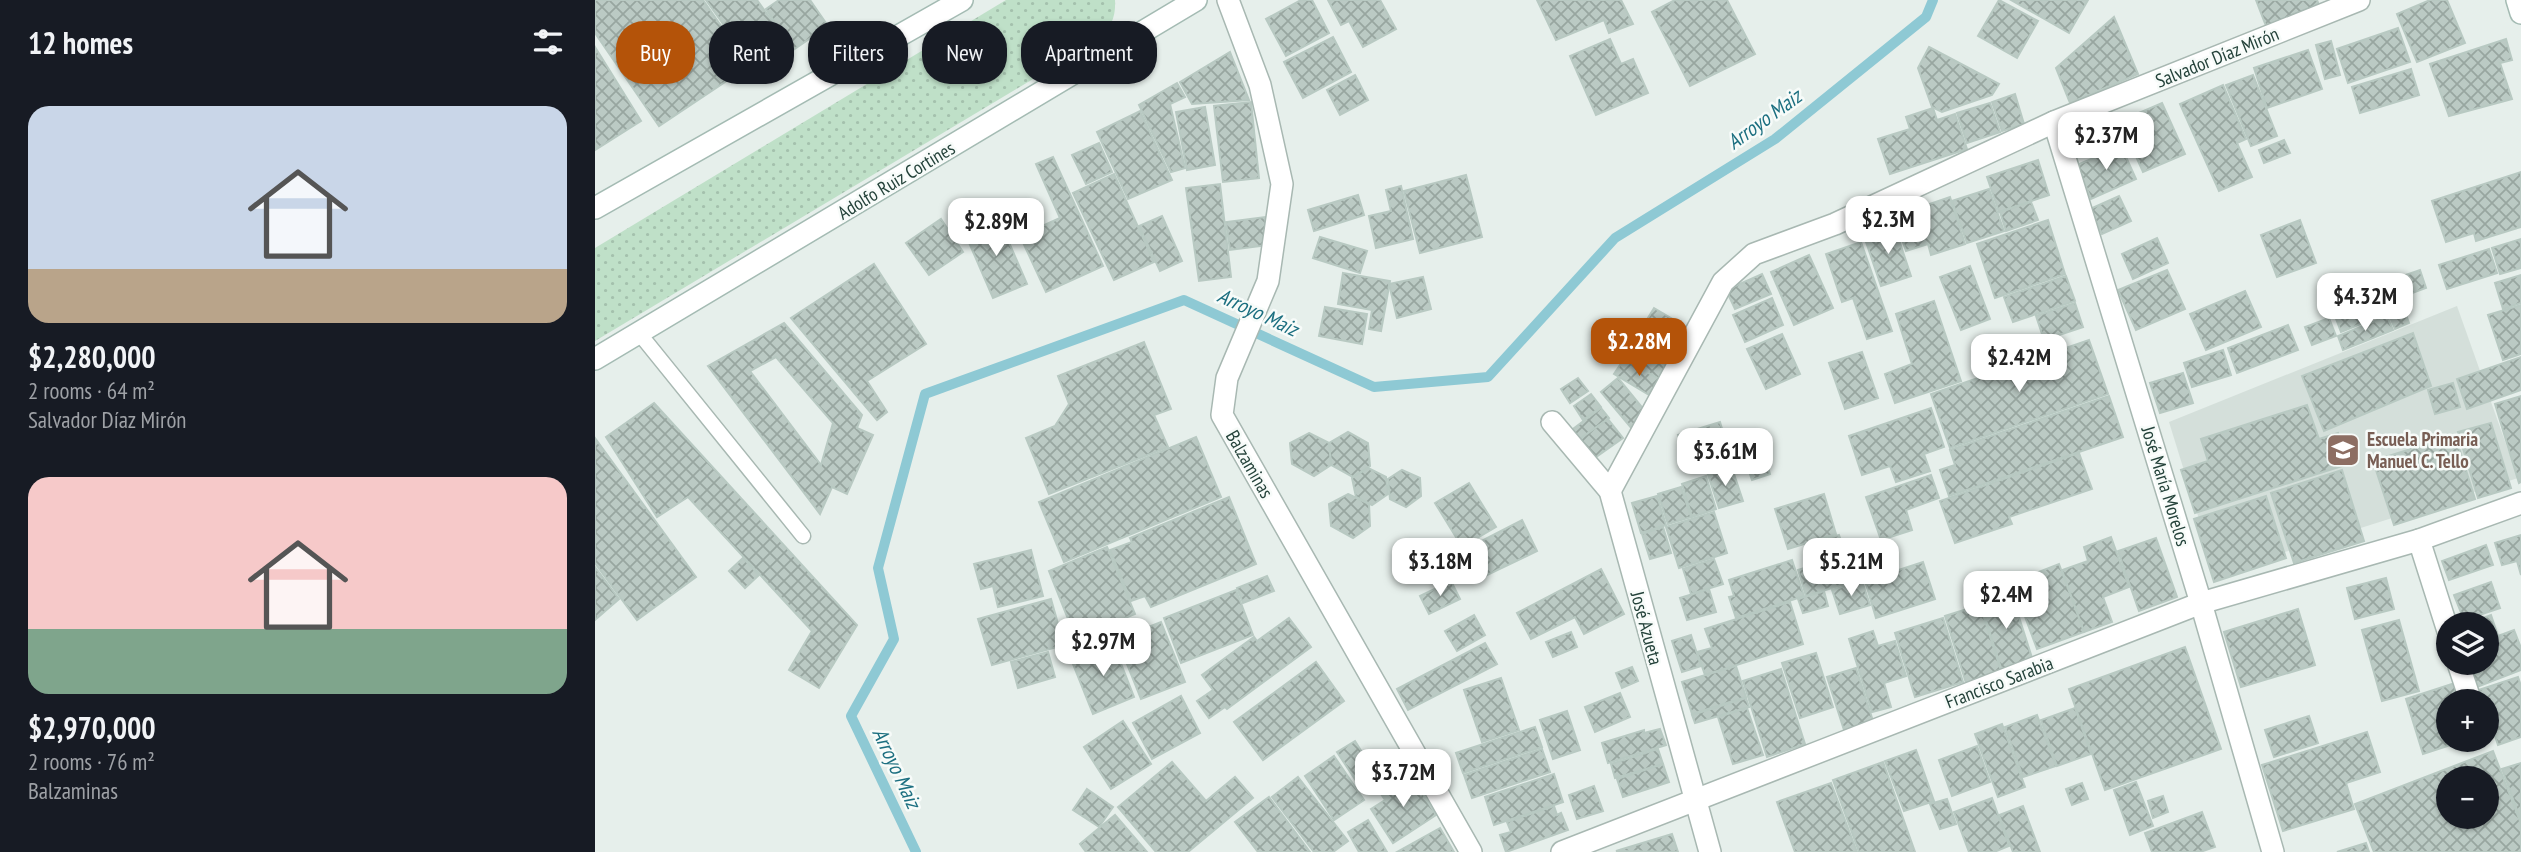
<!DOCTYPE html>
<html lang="en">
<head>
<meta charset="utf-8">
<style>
	:root { --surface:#171b24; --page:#20242c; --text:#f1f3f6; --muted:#9ea1a6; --accent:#b45309 }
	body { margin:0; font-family:"PT Sans Narrow",sans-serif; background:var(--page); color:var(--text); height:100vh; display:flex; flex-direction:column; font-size:26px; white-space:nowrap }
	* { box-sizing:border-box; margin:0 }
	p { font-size:23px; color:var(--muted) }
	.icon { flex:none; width:38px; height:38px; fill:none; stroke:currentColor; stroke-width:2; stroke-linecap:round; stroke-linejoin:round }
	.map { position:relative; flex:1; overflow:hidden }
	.side { display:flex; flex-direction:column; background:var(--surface); width:595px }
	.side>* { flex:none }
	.hud { position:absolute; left:21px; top:21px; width:665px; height:63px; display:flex; gap:14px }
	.controls { position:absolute; left:1841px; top:612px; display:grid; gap:14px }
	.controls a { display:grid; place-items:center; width:63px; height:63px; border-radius:50%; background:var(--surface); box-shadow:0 2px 5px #0004; font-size:35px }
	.price { position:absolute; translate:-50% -60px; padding:0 16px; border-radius:14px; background:#fff; color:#222; font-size:23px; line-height:46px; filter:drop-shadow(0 2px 4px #0008) }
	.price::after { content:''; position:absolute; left:50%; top:42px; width:21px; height:16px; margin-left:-10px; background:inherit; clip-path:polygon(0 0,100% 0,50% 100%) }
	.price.selected { background:var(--accent); color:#fff }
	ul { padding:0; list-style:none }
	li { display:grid; align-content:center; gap:14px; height:371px; padding:0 28px }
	li span { display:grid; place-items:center; height:217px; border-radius:21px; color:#555 }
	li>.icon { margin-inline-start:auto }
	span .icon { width:126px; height:126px; fill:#fffc; stroke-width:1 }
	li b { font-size:30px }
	h2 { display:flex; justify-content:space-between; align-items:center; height:84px; padding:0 28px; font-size:30px }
	.tag { padding:0 24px; border-radius:28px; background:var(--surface); box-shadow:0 2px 5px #0004; font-size:24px; line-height:63px }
	.tag.selected { background:var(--accent); color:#fff }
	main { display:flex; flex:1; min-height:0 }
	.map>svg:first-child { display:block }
</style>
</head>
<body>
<main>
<section class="side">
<h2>12 homes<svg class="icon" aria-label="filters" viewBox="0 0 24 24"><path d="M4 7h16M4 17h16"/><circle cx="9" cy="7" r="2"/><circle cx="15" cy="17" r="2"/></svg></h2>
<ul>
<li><span style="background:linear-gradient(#c9d6e8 75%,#b9a48a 0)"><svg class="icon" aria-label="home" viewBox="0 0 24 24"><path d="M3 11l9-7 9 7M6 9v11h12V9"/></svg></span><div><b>$2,280,000</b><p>2 rooms · 64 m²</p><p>Salvador Díaz Mirón</p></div></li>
<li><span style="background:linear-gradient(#f6c9c9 70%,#7fa58c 0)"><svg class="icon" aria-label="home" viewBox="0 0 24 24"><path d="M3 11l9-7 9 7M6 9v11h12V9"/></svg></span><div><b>$2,970,000</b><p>2 rooms · 76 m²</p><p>Balzaminas</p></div></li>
</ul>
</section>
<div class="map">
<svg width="1926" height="852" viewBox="0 0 1926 852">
	<defs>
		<pattern id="grass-dots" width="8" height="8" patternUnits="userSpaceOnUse" patternTransform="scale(1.75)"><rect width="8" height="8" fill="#bfe0c8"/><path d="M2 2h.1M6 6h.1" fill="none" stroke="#a4c1ad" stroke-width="1.8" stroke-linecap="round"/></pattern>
		<pattern id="building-cross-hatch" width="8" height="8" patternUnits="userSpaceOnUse" patternTransform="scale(1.75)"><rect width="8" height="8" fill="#bbcac4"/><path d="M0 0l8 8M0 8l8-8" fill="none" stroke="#98a6a0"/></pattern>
	</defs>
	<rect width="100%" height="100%" fill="#e6efeb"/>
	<path fill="#d4dfda" d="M1862,306L1923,478L1621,574L1574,422Z"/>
	<path fill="url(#grass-dots)" d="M411,0H520C521,17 516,27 505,39L0,341V248Z"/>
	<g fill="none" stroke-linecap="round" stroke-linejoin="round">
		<path stroke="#8ec9d4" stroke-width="10" d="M321,852L256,716L299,639L283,568L330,394L589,300L779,387L893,377L1020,238L1180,139L1331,17L1338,0"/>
	</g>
	<g fill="url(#building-cross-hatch)" stroke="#b8c9c2" stroke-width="2" fill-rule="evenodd">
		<path d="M0,0H108L154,66L64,126L0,33Z"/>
		<path d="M111,0H162L193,43L159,67Z"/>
		<path d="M184,0H215L233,26L198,50L171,9Z"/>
		<path d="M706,0H717L734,33L691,56L671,19Z"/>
		<path d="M733,0H785L801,29L768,47L754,21L746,25Z"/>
		<path d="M942,0H1026L1038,24L1014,33L1009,20L961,40Z"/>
		<path d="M1080,0H1132L1160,54L1095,86L1057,12Z"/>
		<path d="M1404,0L1443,21L1422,58L1383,36Z"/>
		<path d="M1416,0H1493L1474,33Z"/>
		<path d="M1661,0H1722L1724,5L1671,26Z"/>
		<path d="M1835,0H1852L1870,43L1822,62L1802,14Z"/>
		<path d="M1519,17L1543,74L1475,103L1461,68Z"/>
		<path d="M1803,28L1815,62L1753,83L1742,49Z"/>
		<path d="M738,37L756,72L708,98L689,62Z"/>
		<path d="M1015,39L1026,64L1038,59L1053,93L1001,115L975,56Z"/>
		<path d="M1911,39L1917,60L1905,63L1917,99L1854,116L1835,64Z"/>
		<path d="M1736,41L1745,75L1730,79L1721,45Z"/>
		<path d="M0,47L46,121L0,150Z"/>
		<path d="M1334,47L1404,84L1397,95L1347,112L1337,107L1323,68Z"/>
		<path d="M1713,50L1727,89L1672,108L1659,68Z"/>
		<path d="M635,52L654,100L597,104L585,82Z"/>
		<path d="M1816,69L1824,95L1765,113L1757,87Z"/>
		<path d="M760,75L773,100L745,115L732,90Z"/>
		<path d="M1658,75L1682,136L1656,146L1631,85Z"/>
		<path d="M582,83L590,97L575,104L590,168L576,172L544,105Z"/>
		<path d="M1628,85L1651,139L1642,143L1657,177L1624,191L1585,104Z"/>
		<path d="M1420,94L1429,124L1407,131L1397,102Z"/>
		<path d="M656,102L664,178L628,182L619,106Z"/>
		<path d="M1395,103L1405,132L1372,143L1362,113Z"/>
		<path d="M1567,103L1590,154L1548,172L1525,121Z"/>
		<path d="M610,107L620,165L592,170L581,112Z"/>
		<path d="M1338,108L1342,120L1360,114L1372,149L1295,174L1283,139L1315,129L1311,117Z"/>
		<path d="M545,111L577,180L533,199L502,132Z"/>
		<path d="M1689,140L1695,153L1669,163L1664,150Z"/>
		<path d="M504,143L517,172L491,184L477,155Z"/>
		<path d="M1526,146L1541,179L1496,199L1482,165Z"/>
		<path d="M458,157L508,266L451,292L425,236L465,218L441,164Z"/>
		<path d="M1443,160L1454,195L1404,212L1392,177Z"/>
		<path d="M1926,172V227L1881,241L1879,233L1851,242L1837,201Z"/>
		<path d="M519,174L559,262L519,280L478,193Z"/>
		<path d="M871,175L887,237L825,253L809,191Z"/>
		<path d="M625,184L636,277L604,281L591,188Z"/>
		<path d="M806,186L818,239L781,248L774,216L796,211L791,190Z"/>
		<path d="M1394,189L1409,231L1372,243L1357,201Z"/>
		<path d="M763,195L769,215L719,231L713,210Z"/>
		<path d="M1524,196L1536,221L1507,234L1495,209Z"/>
		<path d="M1355,197L1370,244L1336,255L1333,244L1311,251L1299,216Z"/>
		<path d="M1436,202L1443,220L1411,231L1405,212Z"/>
		<path d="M567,216L587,261L565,271L544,226Z"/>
		<path d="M403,217L432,284L398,298L369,231Z"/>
		<path d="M670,217L674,245L635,250L631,222Z"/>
		<path d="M346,219L368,252L334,275L311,243Z"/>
		<path d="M1453,220L1470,274L1400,298L1382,244Z"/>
		<path d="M1705,220L1721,263L1682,277L1666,235Z"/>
		<path d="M1299,225L1316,276L1286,286L1269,236Z"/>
		<path d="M725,237L772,251L765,273L718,258Z"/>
		<path d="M1562,238L1573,263L1538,279L1527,254Z"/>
		<path d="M1926,239V268L1905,274L1897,248Z"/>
		<path d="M1266,242L1297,331L1272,339L1258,298L1247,302L1231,254Z"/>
		<path d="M1894,249L1902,273L1852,289L1844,265Z"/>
		<path d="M1214,255L1238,308L1199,325L1176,272Z"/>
		<path d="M279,264L331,344L272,381L292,412L282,420L196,318Z"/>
		<path d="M1375,266L1395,319L1366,330L1345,277Z"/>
		<path d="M1572,270L1590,309L1541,330L1523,290Z"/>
		<path d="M1825,270L1831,288L1771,310L1764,291Z"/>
		<path d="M748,273L795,281L786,331L774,329L777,310L743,304Z"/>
		<path d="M1167,274L1176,294L1140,309L1131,290Z"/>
		<path d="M1926,275V303L1908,309L1900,283Z"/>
		<path d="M1471,276L1480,301L1418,322L1409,297Z"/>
		<path d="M828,277L836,309L802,318L794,284Z"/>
		<path d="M1650,291L1666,327L1611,350L1595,314Z"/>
		<path d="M1759,291L1771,322L1746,332L1734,300Z"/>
		<path d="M1177,298L1188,325L1150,342L1138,315Z"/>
		<path d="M1339,301L1366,381L1300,403L1290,374L1317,364L1301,314Z"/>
		<path d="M1480,303L1488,327L1449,340L1441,316Z"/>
		<path d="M1926,305V354L1908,360L1893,315Z"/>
		<path d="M730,307L772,314L767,344L724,336Z"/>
		<path d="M1059,308L1093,328L1079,352L1045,331Z"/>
		<path d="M1809,309L1814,323L1800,329L1794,315Z"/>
		<path d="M1792,316L1798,330L1748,350L1743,336Z"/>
		<path d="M1734,318L1741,336L1717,345L1710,327Z"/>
		<path d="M189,323L267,415L262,428L278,435L252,494L237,487L225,514L113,366ZM181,357L238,423L226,465L155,371Z"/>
		<path d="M1693,325L1703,350L1642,373L1633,348Z"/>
		<path d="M1044,332L1084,356L1069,382L1029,358Z"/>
		<path d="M1818,333L1836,386L1729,431L1707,376Z"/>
		<path d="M1187,334L1205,374L1171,389L1152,349Z"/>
		<path d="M1494,340L1513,394L1355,448L1336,394Z"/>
		<path d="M549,342L576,409L559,415L573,447L454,494L431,438L460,426L474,404L463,376Z"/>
		<path d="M1628,350L1636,375L1597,387L1589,363Z"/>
		<path d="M1267,352L1283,398L1250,409L1234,363Z"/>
		<path d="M1926,357V390L1872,409L1862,379Z"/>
		<path d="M1029,359L1069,382L1059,398L1019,374Z"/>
		<path d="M1588,373L1598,403L1565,413L1555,383Z"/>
		<path d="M983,378L993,391L975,403L966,389Z"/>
		<path d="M1023,378L1054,416L1038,430L1006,392Z"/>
		<path d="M1858,383L1865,407L1840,414L1833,390Z"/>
		<path d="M996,394L1006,407L988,420L979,406Z"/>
		<path d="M1514,396L1528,437L1354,496L1345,470L1360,465L1355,450Z"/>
		<path d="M1926,396V482L1924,483L1900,404Z"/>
		<path d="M59,403L262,625L224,688L194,670L217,631L93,497L62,517L11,437Z"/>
		<path d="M1712,405L1724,439L1743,433L1753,464L1600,513L1586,470L1613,461L1606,439Z"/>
		<path d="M1006,408L1014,418L981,442L974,432Z"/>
		<path d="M1336,408L1349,447L1329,454L1335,471L1301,482L1295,466L1267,475L1254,436Z"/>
		<path d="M1013,419L1028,438L997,460L982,441Z"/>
		<path d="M1125,422L1135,455L1094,468L1083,435Z"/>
		<path d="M1896,423L1916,488L1883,498L1863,432Z"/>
		<path d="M753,432L773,443L775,466L758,477L736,465L734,443Z"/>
		<path d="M714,433L734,443L736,465L719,476L697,464L695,443Z"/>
		<path d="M1860,435L1880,499L1799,525L1778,461Z"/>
		<path d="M601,437L626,497L469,562L444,502Z"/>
		<path d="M0,438L101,577L42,620L0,563Z"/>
		<path d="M1484,453L1497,489L1414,517L1417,524L1360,543L1345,501Z"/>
		<path d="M1169,454L1175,474L1157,480L1150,460Z"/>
		<path d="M773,468L791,477L793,494L777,505L761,497L757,478Z"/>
		<path d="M1137,468L1148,501L1124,508L1113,475Z"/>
		<path d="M807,470L825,478L826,496L811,507L795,499L793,479Z"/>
		<path d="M1747,470L1769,541L1699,563L1676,493Z"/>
		<path d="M1336,475L1344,498L1311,510L1317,530L1286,540L1271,497Z"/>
		<path d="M1111,476L1121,509L1097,517L1087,484Z"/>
		<path d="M874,483L901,527L867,547L840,503Z"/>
		<path d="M1086,487L1096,517L1073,524L1063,494Z"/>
		<path d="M753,494L774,504L775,526L758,538L736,526L734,504Z"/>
		<path d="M1229,494L1241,534L1193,549L1180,509Z"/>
		<path d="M1062,496L1071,525L1046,533L1037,503Z"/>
		<path d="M1671,496L1691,558L1619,582L1599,519Z"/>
		<path d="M634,497L661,564L556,607L550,596L536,601L515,550L537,542L535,538Z"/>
		<path d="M1119,512L1132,553L1084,568L1071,527Z"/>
		<path d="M927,520L942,551L886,578L871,549Z"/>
		<path d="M1068,527L1076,553L1055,559L1047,534Z"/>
		<path d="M1244,535L1250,553L1226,561L1219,542Z"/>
		<path d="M1926,535V575L1922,561L1907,565L1900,543Z"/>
		<path d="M1516,537L1534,587L1508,597L1517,622L1489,632L1467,570L1493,561L1489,547Z"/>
		<path d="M1561,538L1582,597L1544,611L1523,551Z"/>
		<path d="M1891,545L1898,565L1854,580L1847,561Z"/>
		<path d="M512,547L540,614L474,641L466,622L473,619L454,571Z"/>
		<path d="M436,550L448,596L403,607L398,586L386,589L379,564Z"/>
		<path d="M148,558L164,575L150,588L134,571Z"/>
		<path d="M1242,558L1250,584L1211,596L1203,570Z"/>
		<path d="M1119,559L1128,584L1096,594L1088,569Z"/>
		<path d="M1197,560L1209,596L1141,618L1134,597L1139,596L1134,580Z"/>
		<path d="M1328,562L1340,599L1281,618L1270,581Z"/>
		<path d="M1464,564L1489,632L1442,649L1425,603L1441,597L1433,576Z"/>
		<path d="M0,567L24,599L0,620Z"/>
		<path d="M1006,569L1029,614L989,634L980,617L936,639L922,613Z"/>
		<path d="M672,576L679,591L648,603L642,588Z"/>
		<path d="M1791,578L1799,609L1760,619L1752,588Z"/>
		<path d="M856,581L865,599L834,614L825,596Z"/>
		<path d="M1267,581L1275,605L1245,614L1237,590Z"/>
		<path d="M1896,582L1905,608L1869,620L1859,595Z"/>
		<path d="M1114,589L1121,612L1092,620L1085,598Z"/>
		<path d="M641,590L658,635L586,663L569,618Z"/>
		<path d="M1229,591L1233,606L1208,613L1203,599Z"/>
		<path d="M1416,592L1438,661L1407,671L1385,601Z"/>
		<path d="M456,599L469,645L397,665L383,619Z"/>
		<path d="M1195,602L1208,644L1110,675L1102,652L1117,648L1110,629Z"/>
		<path d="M1385,605L1406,671L1371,683L1350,616Z"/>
		<path d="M1703,609L1720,665L1646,687L1629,632Z"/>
		<path d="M879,615L890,635L862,651L850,631Z"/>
		<path d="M1896,615L1903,636L1919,630L1926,648V670L1882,687L1874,663H1892V625H1869Z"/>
		<path d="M694,618L716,647L632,709L630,707L614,718L602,701L618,690L607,675L659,637L662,641Z"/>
		<path d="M1348,618L1368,682L1320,697L1300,633Z"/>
		<path d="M1804,620L1824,691L1787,701L1767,630Z"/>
		<path d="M566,622L590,682L546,699L522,639Z"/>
		<path d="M1278,631L1283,646L1300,641L1311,676L1289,683L1296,707L1277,712L1254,639Z"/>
		<path d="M976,632L982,647L958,657L951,642Z"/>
		<path d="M1096,635L1106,666L1087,672L1077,641Z"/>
		<path d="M518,643L539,697L498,714L476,659Z"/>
		<path d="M890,643L902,664L813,710L802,689Z"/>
		<path d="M1590,647L1626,749L1510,790L1474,689Z"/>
		<path d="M453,652L460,677L423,688L416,662Z"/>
		<path d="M1221,653L1238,707L1205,718L1187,663Z"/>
		<path d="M721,662L749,701L668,760L639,722Z"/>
		<path d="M1141,666L1151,697L1097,714L1087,682Z"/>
		<path d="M1037,667L1043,681L1027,688L1021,673Z"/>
		<path d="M1261,668L1278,721L1249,730L1232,677Z"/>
		<path d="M1186,669L1210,744L1172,757L1148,681Z"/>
		<path d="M1923,677L1926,686V737L1903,745L1892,712V702H1888L1884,690Z"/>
		<path d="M906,678L924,730L887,742L869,690Z"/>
		<path d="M1863,682L1870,702H1853V740H1871L1828,754L1811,699Z"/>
		<path d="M1025,693L1035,717L1000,732L990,707Z"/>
		<path d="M586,696L605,733L557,759L538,723Z"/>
		<path d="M1151,698L1154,707L1100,723L1097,715Z"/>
		<path d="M1152,708L1168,755L1138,764L1123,717Z"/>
		<path d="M1480,708L1496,754L1462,766L1446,720Z"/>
		<path d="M972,711L985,750L958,759L945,720Z"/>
		<path d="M1442,715L1461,766L1428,777L1410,727Z"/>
		<path d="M1714,716L1723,743L1679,757L1670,730Z"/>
		<path d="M528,721L556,764L516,789L489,747Z"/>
		<path d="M1407,724L1430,787L1403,797L1380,734Z"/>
		<path d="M940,727L947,747L868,773L861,753Z"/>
		<path d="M1065,729L1071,745L1013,763L1007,743L1049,730V733Z"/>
		<path d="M1772,732L1785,772L1751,783L1759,809L1688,831L1667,765Z"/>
		<path d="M760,741L780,773L775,776L779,783L767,790L742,752Z"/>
		<path d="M1382,746L1395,782L1357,796L1344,760Z"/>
		<path d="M947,749L955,772L877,798L869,775Z"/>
		<path d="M1063,749L1068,764L1020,778L1016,764Z"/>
		<path d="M1321,750L1339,801L1309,811L1290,761Z"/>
		<path d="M1898,751L1926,824V852H1779L1760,804ZM1853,779H1892V817H1853Z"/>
		<path d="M739,756L769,800L739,820L710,776Z"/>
		<path d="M577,762L611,801L640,777L658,798L593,852H561L523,807Z"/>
		<path d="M1288,762L1320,852H1264L1238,780Z"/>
		<path d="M1926,763V821L1907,769Z"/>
		<path d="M1068,764L1074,782L1028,797L1022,779Z"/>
		<path d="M959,774L968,802L899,825L890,797Z"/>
		<path d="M816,775L841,815L798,843L776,809L790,800L786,794Z"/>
		<path d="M703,777L753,841L738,852H719L677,797Z"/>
		<path d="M1541,782L1558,826L1535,835L1519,790Z"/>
		<path d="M1236,783L1262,852H1200L1182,802Z"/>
		<path d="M1487,783L1493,799L1477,805L1471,789Z"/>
		<path d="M999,786L1008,811L982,819L974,795Z"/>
		<path d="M492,789L518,807L504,827L478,810Z"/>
		<path d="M1568,796L1573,812L1558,818L1553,801Z"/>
		<path d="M674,797L715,852H663L640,822Z"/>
		<path d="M1397,798L1414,846L1399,852H1374L1359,812Z"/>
		<path d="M1352,799L1361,824L1345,829L1335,804Z"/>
		<path d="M959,806L962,815L966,813L973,830L911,852L905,835L916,832L912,822Z"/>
		<path d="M1428,806L1445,852H1418L1404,815Z"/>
		<path d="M1607,812L1620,847L1605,852H1557L1550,833Z"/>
		<path d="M520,815L552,852H491L485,844Z"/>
		<path d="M773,820L792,852H764L753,832Z"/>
		<path d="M845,828L859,852H802Z"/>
		<path d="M1077,834L1083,852L1021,851Z"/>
		<path d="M1771,843L1774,852H1742Z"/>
	</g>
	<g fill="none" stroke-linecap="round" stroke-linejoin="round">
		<g stroke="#a8b8b2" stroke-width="17">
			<path id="service" d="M44,333L208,536"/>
		</g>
		<g stroke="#a8b8b2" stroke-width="24">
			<g id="minor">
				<path d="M633,0L665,85L687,184L673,281L632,378L627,415L876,852"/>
				<path d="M1459,122L1606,603L1678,852"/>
				<path d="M957,422L1015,491L1115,852"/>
				<path d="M1015,491L1128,282L1159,254L1240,224L1459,122L1764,0"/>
				<path d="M1824,540L1853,631"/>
				<path d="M1863,663L1876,702"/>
				<path d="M967,852L1606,603L1824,540L1926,503"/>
			</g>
		</g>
		<g stroke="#a4bbb3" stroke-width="24">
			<g id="secondary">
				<path d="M1922,0L1926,13"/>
				<path d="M0,208L367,0"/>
				<path d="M0,359L601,0"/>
			</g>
		</g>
		<use href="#service" stroke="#fff" stroke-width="14"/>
		<use href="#minor" stroke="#fff" stroke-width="21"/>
		<use href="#secondary" stroke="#fff" stroke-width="21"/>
	</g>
	<defs>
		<g id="school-square" transform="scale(1.75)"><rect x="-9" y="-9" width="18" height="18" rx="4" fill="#8d6e63" stroke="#f7fbf9"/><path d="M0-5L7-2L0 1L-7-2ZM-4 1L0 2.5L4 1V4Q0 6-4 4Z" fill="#fff"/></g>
	</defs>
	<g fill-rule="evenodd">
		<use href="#school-square" x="1748" y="450"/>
	</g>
	<g text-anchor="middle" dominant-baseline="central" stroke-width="5" stroke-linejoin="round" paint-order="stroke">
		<g font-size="19" fill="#24423a" stroke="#f7fbf9">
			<text transform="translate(1622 57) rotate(-22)">Salvador Díaz Mirón</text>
			<text transform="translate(301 180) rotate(-31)">Adolfo Ruiz Cortines</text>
			<text transform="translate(655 464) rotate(60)">Balzaminas</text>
			<text transform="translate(1571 486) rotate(73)">José María Morelos</text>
			<text transform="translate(1052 628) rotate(75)">José Azueta</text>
			<text transform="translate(1404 682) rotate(-21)">Francisco Sarabia</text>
		</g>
		<g font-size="19" font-weight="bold" fill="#785e54" stroke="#f7fbf9" text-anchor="start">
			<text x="1772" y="439">Escuela Primaria<tspan x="1772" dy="22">Manuel C. Tello</tspan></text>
		</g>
		<g font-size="21" font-style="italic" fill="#1c6f80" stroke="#f7fbf9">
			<text transform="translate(1169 119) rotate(-36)">Arroyo Maiz</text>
			<text transform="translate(663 312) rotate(25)">Arroyo Maiz</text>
			<text transform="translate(302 768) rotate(65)">Arroyo Maiz</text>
		</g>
	</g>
</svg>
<div class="controls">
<a><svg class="icon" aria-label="layers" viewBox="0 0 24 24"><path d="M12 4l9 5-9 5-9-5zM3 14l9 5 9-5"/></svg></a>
<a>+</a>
<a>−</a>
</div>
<b class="price" style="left:1511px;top:172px">$2.37M</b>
<b class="price" style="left:1293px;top:256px">$2.3M</b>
<b class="price" style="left:401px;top:258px">$2.89M</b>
<b class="price" style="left:1770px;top:333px">$4.32M</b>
<b class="price selected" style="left:1044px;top:378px">$2.28M</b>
<b class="price" style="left:1424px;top:394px">$2.42M</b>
<b class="price" style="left:1130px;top:488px">$3.61M</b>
<b class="price" style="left:845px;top:598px">$3.18M</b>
<b class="price" style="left:1256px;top:598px">$5.21M</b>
<b class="price" style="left:1411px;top:631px">$2.4M</b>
<b class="price" style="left:508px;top:678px">$2.97M</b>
<b class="price" style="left:808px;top:809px">$3.72M</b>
<div class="hud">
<a class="tag selected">Buy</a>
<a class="tag">Rent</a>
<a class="tag">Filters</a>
<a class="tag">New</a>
<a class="tag">Apartment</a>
</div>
</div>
</main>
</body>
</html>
